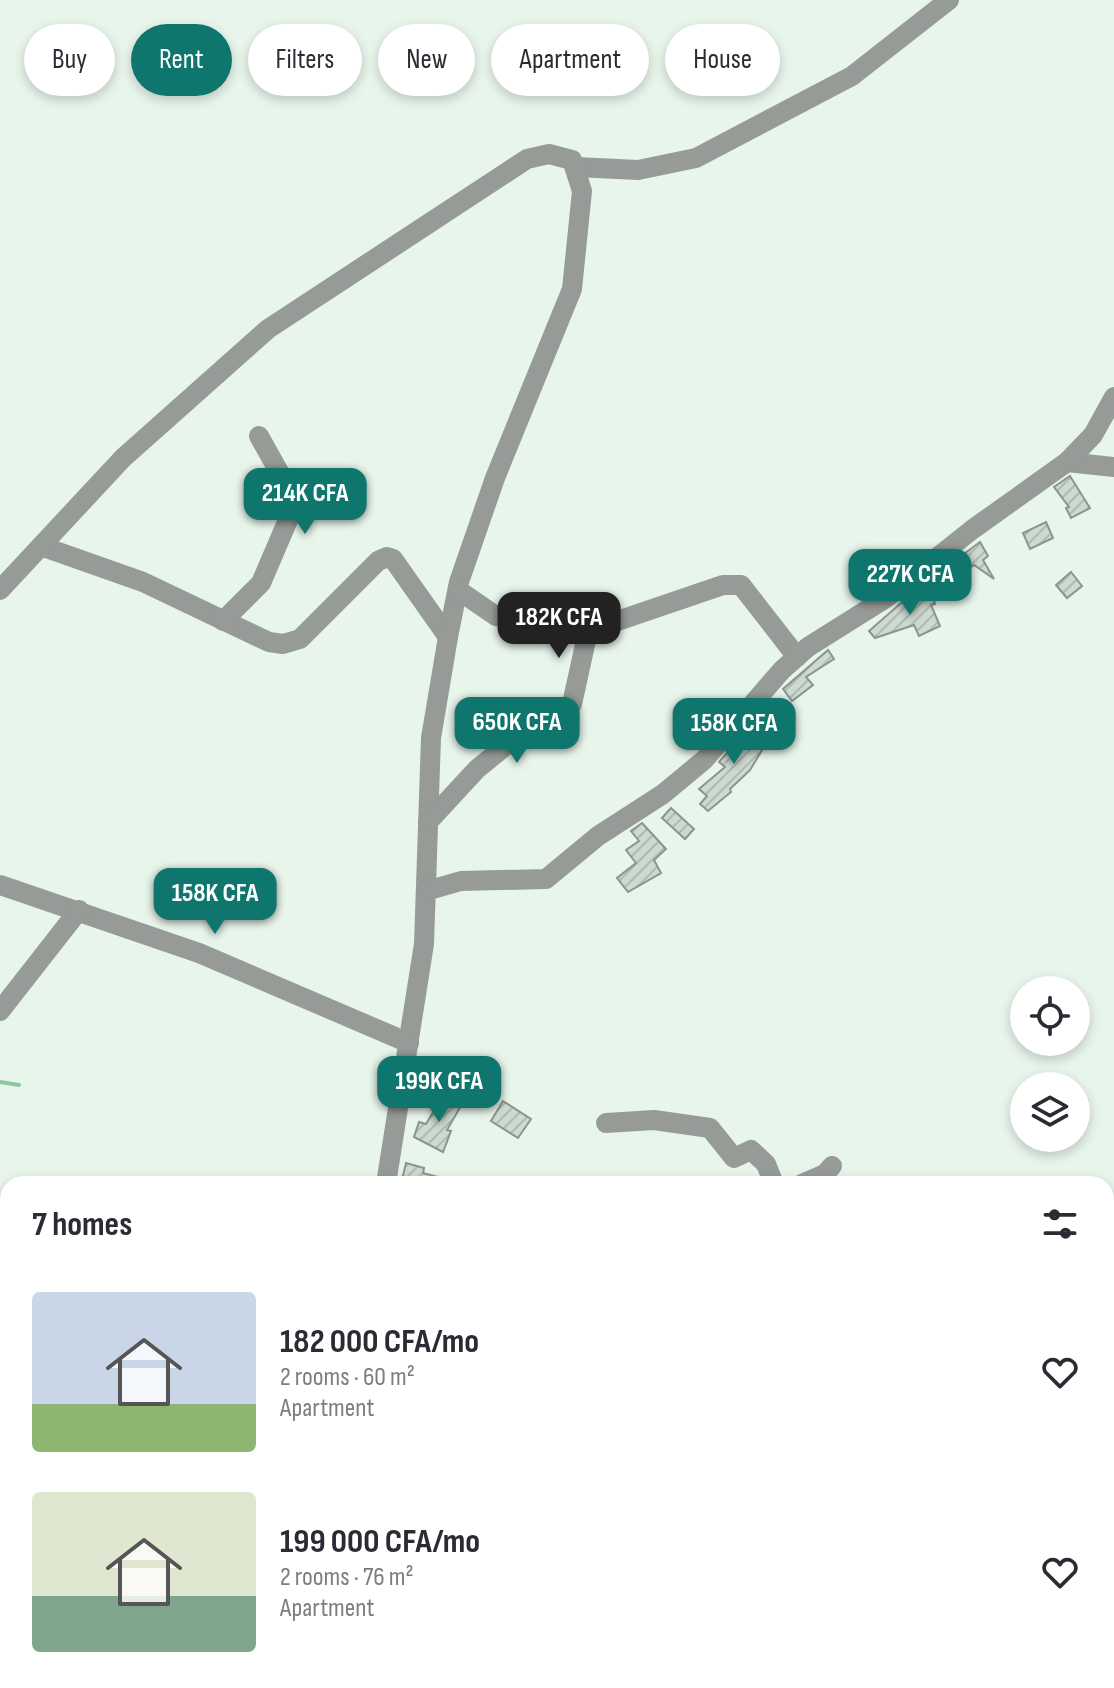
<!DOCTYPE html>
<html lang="en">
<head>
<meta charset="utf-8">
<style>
	:root { --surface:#fff; --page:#f7f7f7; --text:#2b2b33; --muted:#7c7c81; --accent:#0f766e }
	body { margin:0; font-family:"Sofia Sans Condensed",sans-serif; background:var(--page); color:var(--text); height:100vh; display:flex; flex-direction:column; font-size:30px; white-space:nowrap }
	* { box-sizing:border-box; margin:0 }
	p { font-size:26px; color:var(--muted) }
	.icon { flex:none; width:44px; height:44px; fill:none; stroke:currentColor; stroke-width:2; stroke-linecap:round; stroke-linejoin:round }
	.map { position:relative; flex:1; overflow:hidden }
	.side { position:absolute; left:0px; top:1176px; width:1114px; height:512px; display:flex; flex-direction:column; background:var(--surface); border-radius:24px 24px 0 0; box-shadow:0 4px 12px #0003 }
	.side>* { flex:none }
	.top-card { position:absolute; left:24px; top:24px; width:1066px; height:72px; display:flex; gap:16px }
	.buttons { position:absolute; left:1010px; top:976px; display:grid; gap:16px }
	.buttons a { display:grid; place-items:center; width:80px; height:80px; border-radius:50%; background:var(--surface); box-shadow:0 4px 12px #0003; font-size:40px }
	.price { position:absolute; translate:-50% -68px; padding:0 18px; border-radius:16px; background:var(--accent); color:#fff; font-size:26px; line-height:52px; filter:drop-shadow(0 2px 4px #0008) }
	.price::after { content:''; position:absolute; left:50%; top:48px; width:24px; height:18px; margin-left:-12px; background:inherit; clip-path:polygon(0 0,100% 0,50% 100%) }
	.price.on { background:#222; color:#fff }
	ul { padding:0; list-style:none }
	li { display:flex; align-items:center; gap:24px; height:200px; padding:0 32px }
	li span { display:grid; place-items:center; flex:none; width:224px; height:160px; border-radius:8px; color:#555 }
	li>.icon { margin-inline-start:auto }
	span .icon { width:96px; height:96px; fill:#fffc; stroke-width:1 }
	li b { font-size:34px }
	h2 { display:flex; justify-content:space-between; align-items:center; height:96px; padding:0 32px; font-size:34px }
	.chip { padding:0 28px; border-radius:36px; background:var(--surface); box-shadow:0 4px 12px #0003; font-size:28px; line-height:72px }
	.chip.on { background:var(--accent); color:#fff }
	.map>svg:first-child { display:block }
</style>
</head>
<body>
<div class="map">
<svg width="1114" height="1688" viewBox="0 0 1114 1688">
	<defs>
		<pattern id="building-hatch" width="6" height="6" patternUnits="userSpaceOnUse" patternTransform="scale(2)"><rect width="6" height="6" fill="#cddad1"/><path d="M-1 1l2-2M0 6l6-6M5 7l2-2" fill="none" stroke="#b0bbb3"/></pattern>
	</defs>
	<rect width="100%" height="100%" fill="#e8f5eb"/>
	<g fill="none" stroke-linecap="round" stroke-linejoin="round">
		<path stroke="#8dc59f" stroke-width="4" d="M0,1082L19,1085"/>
	</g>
	<g fill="url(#building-hatch)" stroke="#8a958d" stroke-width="2">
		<path d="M1070,476L1090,508L1071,518L1066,508L1069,507L1054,487Z"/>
		<path d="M1046,522L1053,538L1030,549L1023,533Z"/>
		<path d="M980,542L988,556L983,560L994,579L974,565L968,569L964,562L940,579L936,575Z"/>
		<path d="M1071,572L1082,586L1067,598L1056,585Z"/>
		<path d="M931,590L935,604L931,605L940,626L919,636L914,625L875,638L869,631L901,603Z"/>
		<path d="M828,650L834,659L806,677L813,685L792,701L783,689Z"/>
		<path d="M758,718L766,725L754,738L764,747L750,770L730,789L731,792L708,811L700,804L707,796L699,789L725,767L719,762Z"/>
		<path d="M671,808L694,829L685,839L662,818Z"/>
		<path d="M642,823L666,849L654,860L661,873L628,892L617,878L636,863L626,850L639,841L631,831Z"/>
		<path d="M444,1094L462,1104L447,1130L451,1131L443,1152L414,1137L419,1122L426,1124Z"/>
		<path d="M503,1101L531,1119L518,1138L491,1121Z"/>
		<path d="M406,1163L424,1168L423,1173L449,1180V1184H401Z"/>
	</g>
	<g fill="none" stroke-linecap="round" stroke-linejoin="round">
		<g stroke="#969b97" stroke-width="20">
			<path d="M576,167L638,170L696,158L852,76L949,0"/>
			<path d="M1067,462L1114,467"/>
			<path d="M41,546L143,582L269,642L283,644L300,639L378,561L387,557L393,559L448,637"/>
			<path d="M0,590L123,458L268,329L527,159L549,154L572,160L582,191L572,289L495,478L459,582L448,637L431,738L424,944L386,1184"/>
			<path d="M458,590L496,616L561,630L588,631L723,585H741L797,657"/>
			<path d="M223,621L261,583L288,520L293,497L259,436"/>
			<path d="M428,822L477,769L526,729L572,704L588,631"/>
			<path d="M0,885L199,953L409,1043"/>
			<path d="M426,891L461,881L546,879L598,836L663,794L704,760L782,670L808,647L886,598L973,529L1067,462L1093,435L1114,397"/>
			<path d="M0,1011L79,910"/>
			<path d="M606,1123L654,1120L710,1128L734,1158L751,1150L766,1164L774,1184"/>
			<path d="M802,1184L825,1174L832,1166"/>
			<path d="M0,1368L8,1364"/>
			<path d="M0,1435L8,1436"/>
			<path d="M1106,1498L1114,1493"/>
			<path d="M1106,1579L1114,1580"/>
			<path d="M493,1680L503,1688"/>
			<path d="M798,1680L808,1688"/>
			<path d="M72,1688L87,1680"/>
			<path d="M565,1688L579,1682"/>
			<path d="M773,1688L787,1680"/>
			<path d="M933,1688L943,1680"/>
		</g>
	</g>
</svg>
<div class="buttons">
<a><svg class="icon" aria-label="locate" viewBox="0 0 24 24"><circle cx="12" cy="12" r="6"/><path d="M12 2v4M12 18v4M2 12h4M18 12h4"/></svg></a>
<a><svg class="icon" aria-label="layers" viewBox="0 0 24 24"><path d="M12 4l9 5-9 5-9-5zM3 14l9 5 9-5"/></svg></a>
</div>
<b class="price" style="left:305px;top:536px">214K CFA</b>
<b class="price" style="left:910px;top:617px">227K CFA</b>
<b class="price on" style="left:559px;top:660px">182K CFA</b>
<b class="price" style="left:517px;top:765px">650K CFA</b>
<b class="price" style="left:734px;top:766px">158K CFA</b>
<b class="price" style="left:215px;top:936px">158K CFA</b>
<b class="price" style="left:439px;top:1124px">199K CFA</b>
<div class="top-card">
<a class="chip">Buy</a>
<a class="chip on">Rent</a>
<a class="chip">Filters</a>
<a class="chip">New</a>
<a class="chip">Apartment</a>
<a class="chip">House</a>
</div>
<section class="side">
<h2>7 homes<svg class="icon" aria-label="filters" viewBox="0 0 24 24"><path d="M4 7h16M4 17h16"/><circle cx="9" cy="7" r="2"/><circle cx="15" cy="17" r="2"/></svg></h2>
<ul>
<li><span style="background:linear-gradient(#c9d6e8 70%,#8fb573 0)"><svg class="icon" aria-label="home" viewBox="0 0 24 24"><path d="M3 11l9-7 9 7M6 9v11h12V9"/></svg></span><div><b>182 000 CFA/mo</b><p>2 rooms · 60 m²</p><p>Apartment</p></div><svg class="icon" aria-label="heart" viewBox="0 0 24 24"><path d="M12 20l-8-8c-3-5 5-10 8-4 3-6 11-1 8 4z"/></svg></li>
<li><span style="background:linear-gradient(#dfe7d0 65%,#7fa58c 0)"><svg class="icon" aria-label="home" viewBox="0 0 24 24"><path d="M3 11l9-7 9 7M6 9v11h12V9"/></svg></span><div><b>199 000 CFA/mo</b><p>2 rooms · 76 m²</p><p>Apartment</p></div><svg class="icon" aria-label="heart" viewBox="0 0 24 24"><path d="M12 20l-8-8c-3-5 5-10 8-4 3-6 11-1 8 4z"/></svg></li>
</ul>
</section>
</div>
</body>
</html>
